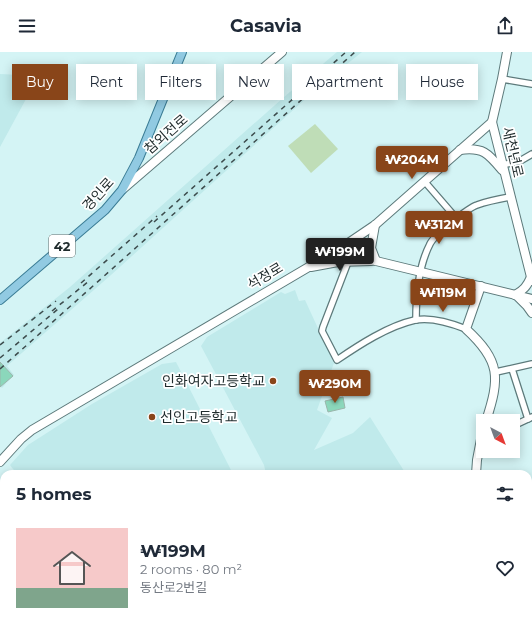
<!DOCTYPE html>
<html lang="en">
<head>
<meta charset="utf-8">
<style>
	:root { --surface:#fff; --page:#f6f6f7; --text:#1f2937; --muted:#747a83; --line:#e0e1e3; --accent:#894519 }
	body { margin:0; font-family:Montserrat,"Noto Sans KR",sans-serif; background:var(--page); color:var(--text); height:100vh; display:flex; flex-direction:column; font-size:15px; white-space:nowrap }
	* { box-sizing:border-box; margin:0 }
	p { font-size:13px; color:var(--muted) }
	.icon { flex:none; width:22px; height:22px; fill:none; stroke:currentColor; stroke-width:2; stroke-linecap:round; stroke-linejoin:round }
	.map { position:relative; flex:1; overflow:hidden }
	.sheet { position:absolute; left:0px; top:418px; width:532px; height:156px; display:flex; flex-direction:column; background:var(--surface); border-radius:12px 12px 0 0; box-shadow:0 2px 10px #0003 }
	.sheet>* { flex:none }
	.banner { position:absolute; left:12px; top:12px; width:508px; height:36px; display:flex; gap:8px }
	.needle { width:26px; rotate:139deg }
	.tools { position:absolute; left:476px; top:362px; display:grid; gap:8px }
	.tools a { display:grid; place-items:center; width:44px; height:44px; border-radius:0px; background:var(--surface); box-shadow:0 2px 10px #0003; font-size:20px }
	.price { position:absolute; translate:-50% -34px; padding:0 9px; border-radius:4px; background:var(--accent); color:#fff; font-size:13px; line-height:26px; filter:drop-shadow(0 1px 2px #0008) }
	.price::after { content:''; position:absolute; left:50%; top:24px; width:12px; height:9px; margin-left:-6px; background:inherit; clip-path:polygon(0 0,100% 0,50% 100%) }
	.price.active { background:#222; color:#fff }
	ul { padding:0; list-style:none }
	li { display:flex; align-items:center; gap:12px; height:100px; padding:0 16px }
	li+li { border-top:1px solid var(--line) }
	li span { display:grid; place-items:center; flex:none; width:112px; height:80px; border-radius:0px; color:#555 }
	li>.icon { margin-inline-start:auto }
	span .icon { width:48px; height:48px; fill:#fffc; stroke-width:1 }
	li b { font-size:17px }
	h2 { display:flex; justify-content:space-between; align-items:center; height:48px; padding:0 16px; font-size:17px }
	.tag { padding:0 14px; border-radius:0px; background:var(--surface); box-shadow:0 2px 10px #0003; font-size:14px; line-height:36px }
	.tag.active { background:var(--accent); color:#fff }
	header { display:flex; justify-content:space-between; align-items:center; height:52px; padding:0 16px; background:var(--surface); font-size:18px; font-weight:700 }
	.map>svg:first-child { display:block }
</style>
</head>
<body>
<header><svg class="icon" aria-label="menu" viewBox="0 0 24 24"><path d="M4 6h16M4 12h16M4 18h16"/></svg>Casavia<svg class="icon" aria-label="share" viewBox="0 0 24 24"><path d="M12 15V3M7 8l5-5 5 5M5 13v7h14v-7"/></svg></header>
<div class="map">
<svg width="532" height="574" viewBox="0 0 532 574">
	<rect width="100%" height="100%" fill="#d4f4f5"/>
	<g fill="#c0eaeb">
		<path d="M337,0H362L321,33L111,223L7,314L14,323L2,336L0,334V291L70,235L284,45Z"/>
		<path d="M28,21L32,36L0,95V22L21,23Z"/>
		<path d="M295,238L299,249L305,248L334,311L317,358L332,366L314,398L353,381L370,365L406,422H266L264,413L201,294L207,285L281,240L285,242Z"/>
		<path d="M176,310L233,422H17L10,413L28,393L92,352L162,312Z"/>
		<path d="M3,425L4,570H365L366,574H0V428Z"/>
		<path d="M528,554L532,556V574H425L424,570H528Z"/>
	</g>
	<g fill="#bfddb7">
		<path d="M315,72L338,97L311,121L288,94Z"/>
		<path d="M173,570H338L339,574H173Z"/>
	</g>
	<g fill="#8bd7bb" stroke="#9ab6ab">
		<path d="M0,310L13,324L0,335Z"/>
		<path d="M343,345L345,356L328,360L325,349Z"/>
	</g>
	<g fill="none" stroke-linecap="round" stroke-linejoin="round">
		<g stroke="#5d7a7b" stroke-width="8">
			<g id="street">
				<path d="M502,27L532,32"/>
				<path d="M502,113L520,109L532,102"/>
				<path d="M425,130L457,167"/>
				<path d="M348,210L323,275L322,279L337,308C359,293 388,274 415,268C431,265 451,271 466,277"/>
				<path d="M416,268C416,243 418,215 430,192C434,183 468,156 477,153C488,149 499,147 510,145"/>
				<path d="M512,317L528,367"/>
				<path d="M496,320L532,312"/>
				<path d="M513,374L532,365"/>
			</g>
		</g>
		<g stroke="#5d7a7b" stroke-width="10">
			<g id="secondary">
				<path d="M492,70L532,229"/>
				<path d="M460,98C483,95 488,101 502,118"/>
				<path d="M123,137L282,0"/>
				<path d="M375,173L371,196L376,209"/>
				<path d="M341,196L376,209L532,247"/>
				<path d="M311,215L338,210L371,209"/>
				<path d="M481,234L466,277C501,309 500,326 486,369"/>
				<path d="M515,243C524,238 527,234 531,225L532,226"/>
				<path d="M516,243L527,254L532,261"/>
				<path d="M0,410L21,387L32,378L341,196L375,173L492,70L502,27L507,0"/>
				<path d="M476,422L477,408L483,377"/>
				<path d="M528,502L532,507"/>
			</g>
		</g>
		<g stroke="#3a7c95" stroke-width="10">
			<path id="primary" d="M0,248L105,158L122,138L139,106L182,0"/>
		</g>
		<use href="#street" stroke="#fff" stroke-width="5.5"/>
		<use href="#secondary" stroke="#fff" stroke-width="8"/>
		<use href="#primary" stroke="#91cae2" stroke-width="8"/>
		<g stroke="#3d4c4d" stroke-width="1.5" stroke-dasharray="5 5" stroke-linecap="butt">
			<path d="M154,170L346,0"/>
			<path d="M81,231L157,164"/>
			<path d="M52,259L89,229"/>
			<path d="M0,293L56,249"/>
			<path d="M0,306L58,257"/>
			<path d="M0,317L355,0"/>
		</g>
	</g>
	<g fill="#894519" stroke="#fff" stroke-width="1.5">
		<circle cx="273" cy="329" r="4"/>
		<circle cx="152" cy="365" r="4"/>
	</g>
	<g text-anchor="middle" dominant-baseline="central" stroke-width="3.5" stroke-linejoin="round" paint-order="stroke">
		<rect fill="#fff" stroke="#626b6b" stroke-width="1" x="49" y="183" width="26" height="22" rx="3"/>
		<g font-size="13" font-weight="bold" fill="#1f2b2c">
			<text x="62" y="194">42</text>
		</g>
		<g font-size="14" fill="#1f2b2c" stroke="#fff">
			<text transform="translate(166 82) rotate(-41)">참외전로</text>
			<text transform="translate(513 100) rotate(77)">새천년로</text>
			<text transform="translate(98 142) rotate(-48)">경인로</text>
			<text transform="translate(265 224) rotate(-31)">석정로</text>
		</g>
		<g font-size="14" fill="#1f2b2c" stroke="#fff" text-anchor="end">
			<text x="265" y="329">인화여자고등학교</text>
			<text x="160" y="365" text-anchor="start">선인고등학교</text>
		</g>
	</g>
</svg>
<div class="tools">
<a><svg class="needle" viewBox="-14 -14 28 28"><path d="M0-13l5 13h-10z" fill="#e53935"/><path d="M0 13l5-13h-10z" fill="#747a83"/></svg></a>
</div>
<b class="price" style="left:412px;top:128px">₩204M</b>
<b class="price" style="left:439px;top:193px">₩312M</b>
<b class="price active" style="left:340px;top:220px">₩199M</b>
<b class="price" style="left:443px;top:261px">₩119M</b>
<b class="price" style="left:335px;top:352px">₩290M</b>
<div class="banner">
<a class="tag active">Buy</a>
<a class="tag">Rent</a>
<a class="tag">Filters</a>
<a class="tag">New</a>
<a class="tag">Apartment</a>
<a class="tag">House</a>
</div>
<section class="sheet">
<h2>5 homes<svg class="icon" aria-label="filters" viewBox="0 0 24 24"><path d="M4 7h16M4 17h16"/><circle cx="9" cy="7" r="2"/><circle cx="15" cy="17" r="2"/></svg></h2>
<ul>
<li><span style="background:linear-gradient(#f6c9c9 75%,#7fa58c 0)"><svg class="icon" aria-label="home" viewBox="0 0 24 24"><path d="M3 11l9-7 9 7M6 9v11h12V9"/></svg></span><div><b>₩199M</b><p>2 rooms · 80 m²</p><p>동산로2번길</p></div><svg class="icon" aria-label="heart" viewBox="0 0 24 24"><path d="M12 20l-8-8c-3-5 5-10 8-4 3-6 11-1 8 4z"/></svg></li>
</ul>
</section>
</div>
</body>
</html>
